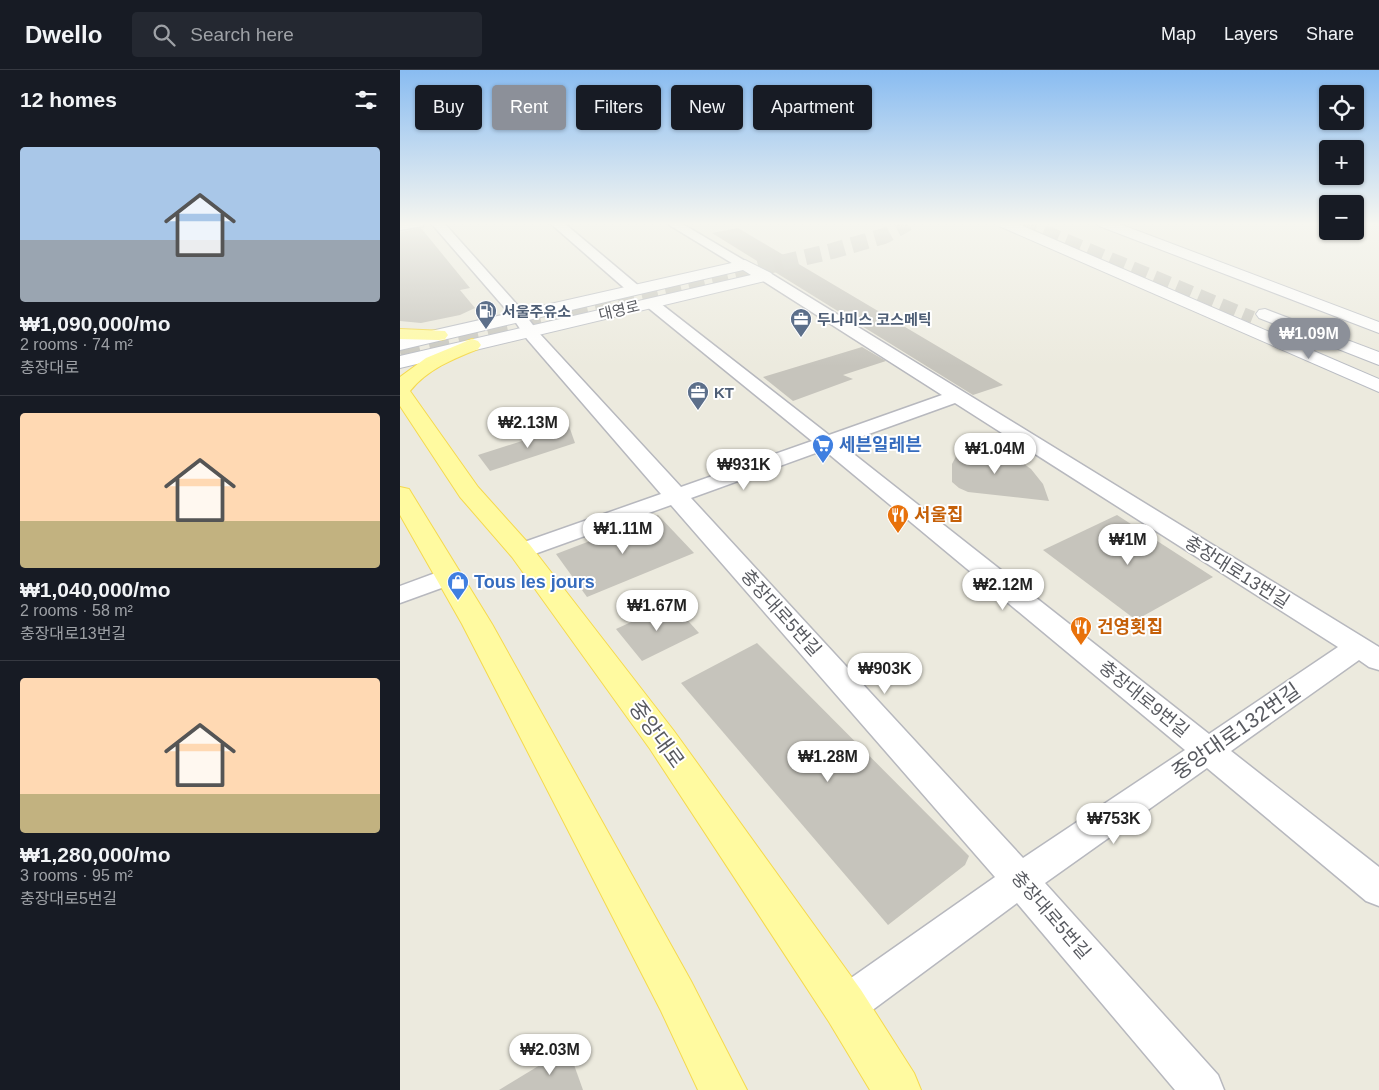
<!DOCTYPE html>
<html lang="en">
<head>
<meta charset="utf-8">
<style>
	:root { --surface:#171b24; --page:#242831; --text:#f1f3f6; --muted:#9ea1a6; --line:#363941; --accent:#8c9099 }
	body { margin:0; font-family:Helvetica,"Noto Sans KR",sans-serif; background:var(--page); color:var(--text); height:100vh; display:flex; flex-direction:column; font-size:19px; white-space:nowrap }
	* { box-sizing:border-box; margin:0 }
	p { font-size:16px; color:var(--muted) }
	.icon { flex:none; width:28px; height:28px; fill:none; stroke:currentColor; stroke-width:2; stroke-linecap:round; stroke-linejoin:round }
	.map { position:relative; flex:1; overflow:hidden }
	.drawer { display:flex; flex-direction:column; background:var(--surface); width:400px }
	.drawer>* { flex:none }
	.hud { position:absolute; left:15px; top:15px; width:475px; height:45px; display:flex; gap:10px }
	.controls { position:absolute; left:919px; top:15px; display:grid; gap:10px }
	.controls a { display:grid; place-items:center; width:45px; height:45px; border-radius:5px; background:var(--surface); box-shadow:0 1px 4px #0004; font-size:25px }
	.price { position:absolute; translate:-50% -42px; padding:0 11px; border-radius:18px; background:#fff; color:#222; font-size:16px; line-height:32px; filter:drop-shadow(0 1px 2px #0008) }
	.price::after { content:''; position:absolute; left:50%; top:30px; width:15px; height:11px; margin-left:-8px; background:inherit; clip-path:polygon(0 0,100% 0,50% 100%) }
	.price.current { background:var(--accent); color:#fff }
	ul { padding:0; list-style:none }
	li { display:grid; align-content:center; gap:10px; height:265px; padding:0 20px }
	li+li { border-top:1px solid var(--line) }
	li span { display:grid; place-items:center; height:155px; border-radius:5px; color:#555 }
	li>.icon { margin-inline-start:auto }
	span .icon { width:90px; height:90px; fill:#fffc; stroke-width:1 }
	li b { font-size:21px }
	h2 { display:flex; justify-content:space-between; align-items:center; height:60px; padding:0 20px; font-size:21px }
	.pill { padding:0 18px; border-radius:5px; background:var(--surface); box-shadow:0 1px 4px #0004; font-size:18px; line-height:45px }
	.pill.current { background:var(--accent); color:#fff }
	header { display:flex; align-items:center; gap:30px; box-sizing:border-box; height:70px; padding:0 25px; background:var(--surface); border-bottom:1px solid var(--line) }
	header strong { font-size:24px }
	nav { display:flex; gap:28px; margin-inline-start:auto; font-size:18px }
	.search { width:350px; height:45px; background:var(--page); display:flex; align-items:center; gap:12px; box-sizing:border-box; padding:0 18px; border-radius:5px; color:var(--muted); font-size:19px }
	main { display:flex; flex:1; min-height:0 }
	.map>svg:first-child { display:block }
</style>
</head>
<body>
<header>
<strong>Dwello</strong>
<div class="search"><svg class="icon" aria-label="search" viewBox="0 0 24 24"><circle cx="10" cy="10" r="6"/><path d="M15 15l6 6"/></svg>Search here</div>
<nav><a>Map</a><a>Layers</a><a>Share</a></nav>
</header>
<main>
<section class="drawer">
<h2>12 homes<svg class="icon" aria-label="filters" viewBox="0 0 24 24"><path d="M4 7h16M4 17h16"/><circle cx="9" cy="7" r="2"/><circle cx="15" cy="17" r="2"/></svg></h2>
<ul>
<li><span style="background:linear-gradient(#a9c7e8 60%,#9aa5b1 0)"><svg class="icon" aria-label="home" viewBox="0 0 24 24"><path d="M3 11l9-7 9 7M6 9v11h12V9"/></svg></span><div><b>₩1,090,000/mo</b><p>2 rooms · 74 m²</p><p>충장대로</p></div></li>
<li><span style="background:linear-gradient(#ffd9b3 70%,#c2b280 0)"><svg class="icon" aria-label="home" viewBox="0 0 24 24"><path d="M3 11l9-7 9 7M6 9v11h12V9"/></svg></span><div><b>₩1,040,000/mo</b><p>2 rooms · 58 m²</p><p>충장대로13번길</p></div></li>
<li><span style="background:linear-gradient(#ffd9b3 75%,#c2b280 0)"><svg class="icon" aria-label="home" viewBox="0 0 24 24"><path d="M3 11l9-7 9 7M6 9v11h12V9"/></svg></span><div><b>₩1,280,000/mo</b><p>3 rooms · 95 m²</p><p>충장대로5번길</p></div></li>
</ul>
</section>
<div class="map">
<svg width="979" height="1020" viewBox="0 0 979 1020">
	<rect width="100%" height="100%" fill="#eceade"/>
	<g fill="#c6c4bc">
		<path d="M21,158L70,218L60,220L75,238L60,245L21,253L0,251V162Z"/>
		<path d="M338,158L603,315L573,325L312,163Z"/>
		<path d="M462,277L486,291L443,305L453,309L393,331L363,307Z"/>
		<path d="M169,356L175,373L90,401L78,385Z"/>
		<path d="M565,369L578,378L604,384L620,391L631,399L643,414L649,431L568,422L559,418L552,412V394Z"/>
		<path d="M258,445L294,483L187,527L156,484Z"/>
		<path d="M717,445L813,507L736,550L643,480Z"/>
		<path d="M272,533L299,563L242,591L216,559Z"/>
		<path d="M357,573L569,786L565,795L488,855L281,613Z"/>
		<path d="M168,978L183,1020H99Z"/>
	</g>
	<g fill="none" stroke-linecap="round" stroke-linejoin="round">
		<g stroke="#c7c6be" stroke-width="16" stroke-dasharray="16 8" stroke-linecap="butt">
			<path d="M621,153L852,249"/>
			<path d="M125,253L432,181L484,166L508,153"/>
		</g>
		<path stroke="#c7c6be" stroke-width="20" stroke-dasharray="20 10" stroke-linecap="butt" d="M0,282L130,252"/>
		<g stroke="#b7b8be" stroke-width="3">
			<g id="street">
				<path d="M0,153H25L23,156L0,160Z"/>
				<path d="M31,153H44L120,238L139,263L281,417L412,371L246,236L243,233L246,230H256L429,365L542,325L360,209L358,206L360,203H370L979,577V600L969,597L959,590L831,681L979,797V836L966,831L807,698L645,813L818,1005L824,1020H775L617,833L459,950L445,956L431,950L425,936L431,922L595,807L271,435L129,486L121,488L113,486L109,481L113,476L261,424L127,269L110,244ZM555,333L938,577L809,664L441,374ZM424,380L785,680L623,788L291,428Z"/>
				<path d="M150,153H164L240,217L242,220L240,223H230Z"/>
				<path d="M266,153H281L352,195L350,198H340Z"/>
				<path d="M49,498L58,500L61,506L58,512L0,533V516Z"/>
			</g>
		</g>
		<g stroke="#b9bcc3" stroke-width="2">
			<g id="secondary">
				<path d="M597,153H616L979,309V322L599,156Z"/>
				<path d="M697,153H717L979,252V263L699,156Z"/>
				<path d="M345,190L371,203L373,206L371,209L365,211L0,298V286L351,205L343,200L0,280V268Z"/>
				<path d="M865,239L979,282V295L859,248L856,244L859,240Z"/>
			</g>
		</g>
		<g stroke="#f5d94e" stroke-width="2">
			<g id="primary">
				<path d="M0,259L45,261L48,265L45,269L39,270L0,269Z"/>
				<path d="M72,269L78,271L81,275L78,279C53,289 28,299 10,321L78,417L130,475L274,661L461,920L514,1003L521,1020H470L429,952L250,679L112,487L60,427L0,336V307L26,288Z"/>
				<path d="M0,417L9,419L12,424L92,554L291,911L347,1020H298L261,941L62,554L0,445Z"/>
			</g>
		</g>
		<use href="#street" fill="#fff" fill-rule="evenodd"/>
		<use href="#secondary" fill="#fff" fill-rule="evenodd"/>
		<use href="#primary" fill="#fffaa0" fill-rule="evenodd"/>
	</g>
	<linearGradient id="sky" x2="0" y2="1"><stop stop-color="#89bcf1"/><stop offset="0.52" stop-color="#f6f6f0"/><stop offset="1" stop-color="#f6f6f0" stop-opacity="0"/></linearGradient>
	<rect width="979" height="296" fill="url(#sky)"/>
	<defs>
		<g id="fuel-pin" transform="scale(1.125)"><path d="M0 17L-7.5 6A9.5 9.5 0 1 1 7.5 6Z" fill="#5c6f8a" stroke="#fff"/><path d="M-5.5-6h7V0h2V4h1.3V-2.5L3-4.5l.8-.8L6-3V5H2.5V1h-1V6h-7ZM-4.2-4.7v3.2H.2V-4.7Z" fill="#fff"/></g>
		<g id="office-pin" transform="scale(1.125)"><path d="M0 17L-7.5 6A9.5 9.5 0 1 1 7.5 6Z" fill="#5c6f8a" stroke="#fff"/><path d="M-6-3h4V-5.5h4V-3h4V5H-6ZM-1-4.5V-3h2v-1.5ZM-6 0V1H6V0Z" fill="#fff"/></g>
		<g id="supermarket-pin" transform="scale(1.125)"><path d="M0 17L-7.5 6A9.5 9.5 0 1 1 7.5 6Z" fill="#3f7fe0" stroke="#fff"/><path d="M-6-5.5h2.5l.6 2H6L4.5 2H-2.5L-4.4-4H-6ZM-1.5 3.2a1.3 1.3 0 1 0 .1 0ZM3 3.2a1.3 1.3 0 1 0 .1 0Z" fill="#fff"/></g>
		<g id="restaurant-pin" transform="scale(1.125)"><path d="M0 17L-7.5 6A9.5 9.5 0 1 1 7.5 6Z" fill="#e8710a" stroke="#fff"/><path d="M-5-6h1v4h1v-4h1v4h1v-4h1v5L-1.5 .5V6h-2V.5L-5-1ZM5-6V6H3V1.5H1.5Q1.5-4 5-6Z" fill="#fff"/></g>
		<g id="shop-pin" transform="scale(1.125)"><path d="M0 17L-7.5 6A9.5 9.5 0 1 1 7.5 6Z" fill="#3f7fe0" stroke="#fff"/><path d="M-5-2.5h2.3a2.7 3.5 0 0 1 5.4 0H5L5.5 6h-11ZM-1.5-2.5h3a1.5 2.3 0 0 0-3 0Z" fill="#fff"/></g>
	</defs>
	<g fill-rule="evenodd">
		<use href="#fuel-pin" x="86" y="241"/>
		<use href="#office-pin" x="401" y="249"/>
		<use href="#office-pin" x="298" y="322"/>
		<use href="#supermarket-pin" x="423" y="375"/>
		<use href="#restaurant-pin" x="498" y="445"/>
		<use href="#shop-pin" x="58" y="512"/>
		<use href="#restaurant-pin" x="681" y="557"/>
	</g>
	<g text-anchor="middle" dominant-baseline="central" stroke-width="4" stroke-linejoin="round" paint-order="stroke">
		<g font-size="15" fill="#585a60" stroke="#fff">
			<text transform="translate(219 240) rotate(-13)">대영로</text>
		</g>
		<g font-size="15" font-weight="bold" fill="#4e5e75" stroke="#fff" text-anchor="start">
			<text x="102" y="241">서울주유소</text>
			<text x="417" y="249">두나미스 코스메틱</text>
			<text x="314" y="322">KT</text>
		</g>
		<g font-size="18" font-weight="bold" fill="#366cbe" stroke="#fff" text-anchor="start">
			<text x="439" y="375">세븐일레븐</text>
			<text x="74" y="512">Tous les jours</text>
		</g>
		<g font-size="18" font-weight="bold" fill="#c56008" stroke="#fff" text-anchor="start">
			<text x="514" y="445">서울집</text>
			<text x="697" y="557">건영횟집</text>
		</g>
		<g font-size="18" fill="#585a60" stroke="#fff">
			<text transform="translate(837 502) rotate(32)">충장대로13번길</text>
			<text transform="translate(381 543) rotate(48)">충장대로5번길</text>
			<text transform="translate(744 629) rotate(39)">충장대로9번길</text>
			<text transform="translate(651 845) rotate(49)">충장대로5번길</text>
		</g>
		<g font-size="21" fill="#585a60" stroke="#fff">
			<text transform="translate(836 661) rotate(-35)">중앙대로132번길</text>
			<text transform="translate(257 664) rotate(54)">중앙대로</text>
		</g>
	</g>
</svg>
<div class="controls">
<a><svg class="icon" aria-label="locate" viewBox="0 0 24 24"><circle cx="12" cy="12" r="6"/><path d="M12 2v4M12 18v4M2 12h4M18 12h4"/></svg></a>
<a>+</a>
<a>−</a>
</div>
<b class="price current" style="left:909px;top:290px">₩1.09M</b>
<b class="price" style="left:128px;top:379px">₩2.13M</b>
<b class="price" style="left:595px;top:405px">₩1.04M</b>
<b class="price" style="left:344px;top:421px">₩931K</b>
<b class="price" style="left:223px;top:485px">₩1.11M</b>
<b class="price" style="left:728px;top:496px">₩1M</b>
<b class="price" style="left:603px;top:541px">₩2.12M</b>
<b class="price" style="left:257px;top:562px">₩1.67M</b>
<b class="price" style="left:485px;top:625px">₩903K</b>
<b class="price" style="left:428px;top:713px">₩1.28M</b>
<b class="price" style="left:714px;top:775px">₩753K</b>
<b class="price" style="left:150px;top:1006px">₩2.03M</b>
<div class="hud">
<a class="pill">Buy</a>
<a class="pill current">Rent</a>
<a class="pill">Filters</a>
<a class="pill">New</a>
<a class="pill">Apartment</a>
</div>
</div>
</main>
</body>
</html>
